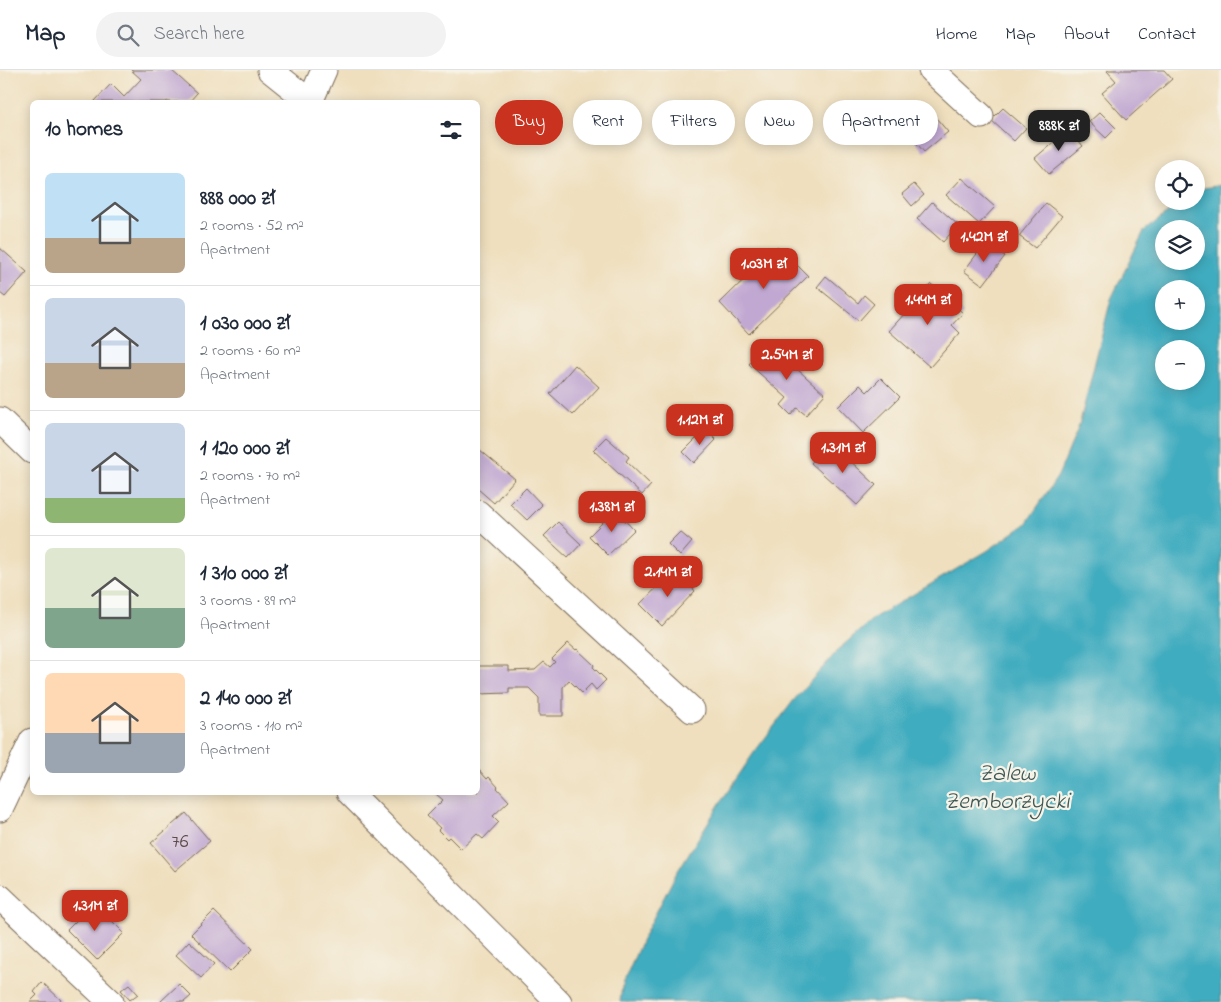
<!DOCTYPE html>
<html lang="en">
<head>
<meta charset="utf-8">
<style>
	:root { --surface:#fff; --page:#f2f2f3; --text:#1f2937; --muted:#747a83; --line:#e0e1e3; --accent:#c8321e }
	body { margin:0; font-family:"Indie Flower",sans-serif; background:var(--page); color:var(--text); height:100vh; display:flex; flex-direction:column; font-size:19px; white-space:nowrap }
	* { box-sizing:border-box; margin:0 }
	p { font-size:16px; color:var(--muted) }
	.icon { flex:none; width:28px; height:28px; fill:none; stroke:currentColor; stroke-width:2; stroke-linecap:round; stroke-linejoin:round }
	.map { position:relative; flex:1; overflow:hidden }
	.sheet { position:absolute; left:30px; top:30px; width:450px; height:695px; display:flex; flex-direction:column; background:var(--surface); border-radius:8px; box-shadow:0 2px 12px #0003 }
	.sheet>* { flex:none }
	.top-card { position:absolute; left:495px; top:30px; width:475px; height:45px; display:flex; gap:10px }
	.controls { position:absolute; left:1155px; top:90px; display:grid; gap:10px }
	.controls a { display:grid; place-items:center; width:50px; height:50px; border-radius:50%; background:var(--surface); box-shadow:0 2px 12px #0003; font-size:25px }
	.price { position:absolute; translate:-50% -42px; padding:0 11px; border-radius:10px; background:var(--accent); color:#fff; font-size:16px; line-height:32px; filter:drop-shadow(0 1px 2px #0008) }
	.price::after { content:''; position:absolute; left:50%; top:30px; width:15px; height:11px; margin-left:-8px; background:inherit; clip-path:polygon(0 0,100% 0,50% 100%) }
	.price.current { background:#222; color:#fff }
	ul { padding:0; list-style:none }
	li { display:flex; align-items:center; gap:15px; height:125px; padding:0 15px }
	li+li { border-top:1px solid var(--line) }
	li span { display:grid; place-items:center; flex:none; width:140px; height:100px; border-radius:8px; color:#555 }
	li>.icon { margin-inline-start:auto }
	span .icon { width:60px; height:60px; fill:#fffc; stroke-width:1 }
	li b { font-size:21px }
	h2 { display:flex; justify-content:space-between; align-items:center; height:60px; padding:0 15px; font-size:21px }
	.pill { padding:0 18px; border-radius:22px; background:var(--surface); box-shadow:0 2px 12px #0003; font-size:18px; line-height:45px }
	.pill.current { background:var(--accent); color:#fff }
	header { display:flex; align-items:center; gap:30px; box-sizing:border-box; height:70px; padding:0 25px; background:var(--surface); border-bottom:1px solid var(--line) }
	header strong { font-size:24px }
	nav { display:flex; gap:28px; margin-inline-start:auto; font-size:18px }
	.search { width:350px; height:45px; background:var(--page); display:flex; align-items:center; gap:12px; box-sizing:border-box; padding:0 18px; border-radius:28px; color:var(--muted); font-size:19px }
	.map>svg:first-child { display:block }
</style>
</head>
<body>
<header>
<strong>Map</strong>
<div class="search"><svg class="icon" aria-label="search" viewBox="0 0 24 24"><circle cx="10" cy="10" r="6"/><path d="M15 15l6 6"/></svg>Search here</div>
<nav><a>Home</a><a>Map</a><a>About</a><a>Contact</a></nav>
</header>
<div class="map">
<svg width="1221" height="932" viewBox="0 0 1221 932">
	<rect width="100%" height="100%" fill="#f7f3e8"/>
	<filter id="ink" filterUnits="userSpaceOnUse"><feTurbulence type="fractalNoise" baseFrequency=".02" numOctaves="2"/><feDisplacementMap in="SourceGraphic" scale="10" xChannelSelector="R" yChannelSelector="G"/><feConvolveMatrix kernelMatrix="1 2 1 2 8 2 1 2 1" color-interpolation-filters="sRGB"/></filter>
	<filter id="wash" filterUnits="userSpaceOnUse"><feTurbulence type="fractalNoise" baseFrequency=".0096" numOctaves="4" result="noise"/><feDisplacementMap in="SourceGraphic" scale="20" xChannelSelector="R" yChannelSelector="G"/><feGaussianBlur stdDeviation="1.12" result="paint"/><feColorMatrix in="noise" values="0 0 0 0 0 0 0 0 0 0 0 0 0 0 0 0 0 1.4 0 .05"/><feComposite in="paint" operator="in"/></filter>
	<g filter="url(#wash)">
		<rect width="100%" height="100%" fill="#efdfbe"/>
		<path fill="#40acbf" stroke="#3e6b6e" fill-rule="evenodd" d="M1221,115V932H620L622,917L641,872L676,804L722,730L753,684L794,630L840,578L875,547L987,481L1026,454L1058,406L1079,356L1111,229L1144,161L1183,131H1196V123L1204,118ZM1164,159H1196V191H1164ZM1164,219H1196V251H1164ZM1164,279H1196V311H1164Z"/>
		<g id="blocks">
			<g fill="#c1a8d2">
				<path d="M131,0H171L197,23L189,32H169L167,31L166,32H94L111,14L124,27L141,9Z"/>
				<path d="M1109,0H1164L1172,9L1126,50L1102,23L1116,11L1107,1Z"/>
				<path d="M1003,38L1026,58L1014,71L991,50Z"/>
				<path d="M931,42L948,62L924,82L907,62Z"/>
				<path d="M1100,42L1116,58L1106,68L1089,52Z"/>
				<path d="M1069,59L1083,76L1049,104L1035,88Z"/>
				<path d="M962,108L995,137L979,154L946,125Z"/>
				<path d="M914,114L924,125L912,136L902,124Z"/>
				<path d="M932,132L958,155L943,172L917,149Z"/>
				<path d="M1046,133L1062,146L1035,178L1019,166Z"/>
				<path d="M986,172L1005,186L983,215L964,201Z"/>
				<path d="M778,176L808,206L749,264L720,233Z"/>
				<path d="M0,178L27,202L5,227L0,223Z"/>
				<path d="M826,206L858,233L864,225L874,234L859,251L817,217Z"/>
				<path d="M931,214L963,243L952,255L960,263L930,297L889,261Z"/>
				<path d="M768,273L825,324L806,345L797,338L791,345L781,335L787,328L749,294Z"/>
				<path d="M575,295L599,317L573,345L550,324Z"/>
				<path d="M881,308L900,327L863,363L838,337L860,315L867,322Z"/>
				<path d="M706,359L716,370L694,393L683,382Z"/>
				<path d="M606,367L629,387L626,391L651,415L642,425L593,380Z"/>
				<path d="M830,372L876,415L857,435L811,393Z"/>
				<path d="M480,380L515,409L494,433L478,419V382Z"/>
				<path d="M526,418L542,435L527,450L510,434Z"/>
				<path d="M615,440L634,460L608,485L589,466Z"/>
				<path d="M558,452L581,474L568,488L544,466Z"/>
				<path d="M680,462L692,472L680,486L668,474Z"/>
				<path d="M676,499L695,521L662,556L640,534Z"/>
				<path d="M568,573L576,580L577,579L594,595L593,597L606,610L596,620L591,614L582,623L569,610L563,617V646H539V628L529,618H509V623L478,624V596H509V601L535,600L544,592L550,597L555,592L552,589Z"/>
				<path d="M478,699L487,709L489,707L498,717L497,718L509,731L493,746L499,752L483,769L477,764L461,779L449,767L447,769L438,760L440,758L427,746L443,730L436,724L438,722H478Z"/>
				<path d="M186,743L210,771L175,801L151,773Z"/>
				<path d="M94,833L124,863L97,890L67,860Z"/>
				<path d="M214,841L253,879L230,902L191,864Z"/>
				<path d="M189,871L214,894L201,908L176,885Z"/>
				<path d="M42,912L63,932H30L37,925L34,922Z"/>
				<path d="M129,914L138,924L130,930L121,920Z"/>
				<path d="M179,914L191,926L184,932H160Z"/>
			</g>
		</g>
	</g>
	<g filter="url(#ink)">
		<use href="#blocks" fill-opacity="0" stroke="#7a6956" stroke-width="1"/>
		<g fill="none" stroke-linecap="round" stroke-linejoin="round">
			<g stroke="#7a6956" stroke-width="27">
				<g id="minor">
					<path d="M270,0L310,32"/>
					<path d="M931,0L981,46"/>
					<path d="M310,32L324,0"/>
					<path d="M0,350L32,381"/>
					<path d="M478,443L692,640"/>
					<path d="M349,722L559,932"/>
					<path d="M0,739L32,671"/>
					<path d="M0,827L111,932"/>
				</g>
			</g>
			<use href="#minor" stroke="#fff" stroke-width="25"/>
		</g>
	</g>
	<g text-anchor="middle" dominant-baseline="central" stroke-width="4.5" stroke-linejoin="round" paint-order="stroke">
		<g font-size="20" fill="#5c4a4b">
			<text x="180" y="772">76</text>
		</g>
		<g font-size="24" font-style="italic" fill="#3d5856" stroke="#f7f3e8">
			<text x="1007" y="704">Zalew<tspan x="1007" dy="28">Zemborzycki</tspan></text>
		</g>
	</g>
</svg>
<div class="controls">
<a><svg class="icon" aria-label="locate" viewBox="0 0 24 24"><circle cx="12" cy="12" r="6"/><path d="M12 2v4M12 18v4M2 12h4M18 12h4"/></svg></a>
<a><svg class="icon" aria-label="layers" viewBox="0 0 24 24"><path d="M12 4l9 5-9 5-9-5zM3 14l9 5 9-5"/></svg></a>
<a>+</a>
<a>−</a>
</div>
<b class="price current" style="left:1059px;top:82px">888K zł</b>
<b class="price" style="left:984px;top:193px">1.42M zł</b>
<b class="price" style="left:764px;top:220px">1.03M zł</b>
<b class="price" style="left:928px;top:256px">1.44M zł</b>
<b class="price" style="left:787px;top:311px">2.54M zł</b>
<b class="price" style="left:700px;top:376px">1.12M zł</b>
<b class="price" style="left:843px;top:404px">1.31M zł</b>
<b class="price" style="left:612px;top:463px">1.38M zł</b>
<b class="price" style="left:668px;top:528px">2.14M zł</b>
<b class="price" style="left:95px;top:862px">1.31M zł</b>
<div class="top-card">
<a class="pill current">Buy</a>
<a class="pill">Rent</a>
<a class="pill">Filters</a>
<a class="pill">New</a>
<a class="pill">Apartment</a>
</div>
<section class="sheet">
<h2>10 homes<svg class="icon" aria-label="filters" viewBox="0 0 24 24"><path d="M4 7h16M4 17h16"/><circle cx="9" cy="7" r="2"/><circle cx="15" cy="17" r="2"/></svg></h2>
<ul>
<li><span style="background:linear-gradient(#bfe0f5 65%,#b9a48a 0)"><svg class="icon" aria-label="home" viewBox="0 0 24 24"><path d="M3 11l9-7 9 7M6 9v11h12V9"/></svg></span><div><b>888 000 zł</b><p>2 rooms · 52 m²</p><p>Apartment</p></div></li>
<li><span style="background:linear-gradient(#c9d6e8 65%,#b9a48a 0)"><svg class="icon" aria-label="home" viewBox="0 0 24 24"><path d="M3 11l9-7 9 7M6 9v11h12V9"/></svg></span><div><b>1 030 000 zł</b><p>2 rooms · 60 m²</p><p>Apartment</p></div></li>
<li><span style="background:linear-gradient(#c9d6e8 75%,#8fb573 0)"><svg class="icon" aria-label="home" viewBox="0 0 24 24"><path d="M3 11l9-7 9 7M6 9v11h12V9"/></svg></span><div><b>1 120 000 zł</b><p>2 rooms · 70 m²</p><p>Apartment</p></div></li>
<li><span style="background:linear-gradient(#dfe7d0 60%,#7fa58c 0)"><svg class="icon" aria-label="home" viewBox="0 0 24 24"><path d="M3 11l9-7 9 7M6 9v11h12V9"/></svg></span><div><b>1 310 000 zł</b><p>3 rooms · 89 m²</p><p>Apartment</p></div></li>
<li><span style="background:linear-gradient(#ffd9b3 60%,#9aa5b1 0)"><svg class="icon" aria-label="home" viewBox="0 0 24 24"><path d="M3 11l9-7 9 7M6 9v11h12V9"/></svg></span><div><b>2 140 000 zł</b><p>3 rooms · 110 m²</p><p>Apartment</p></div></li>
</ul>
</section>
</div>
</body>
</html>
